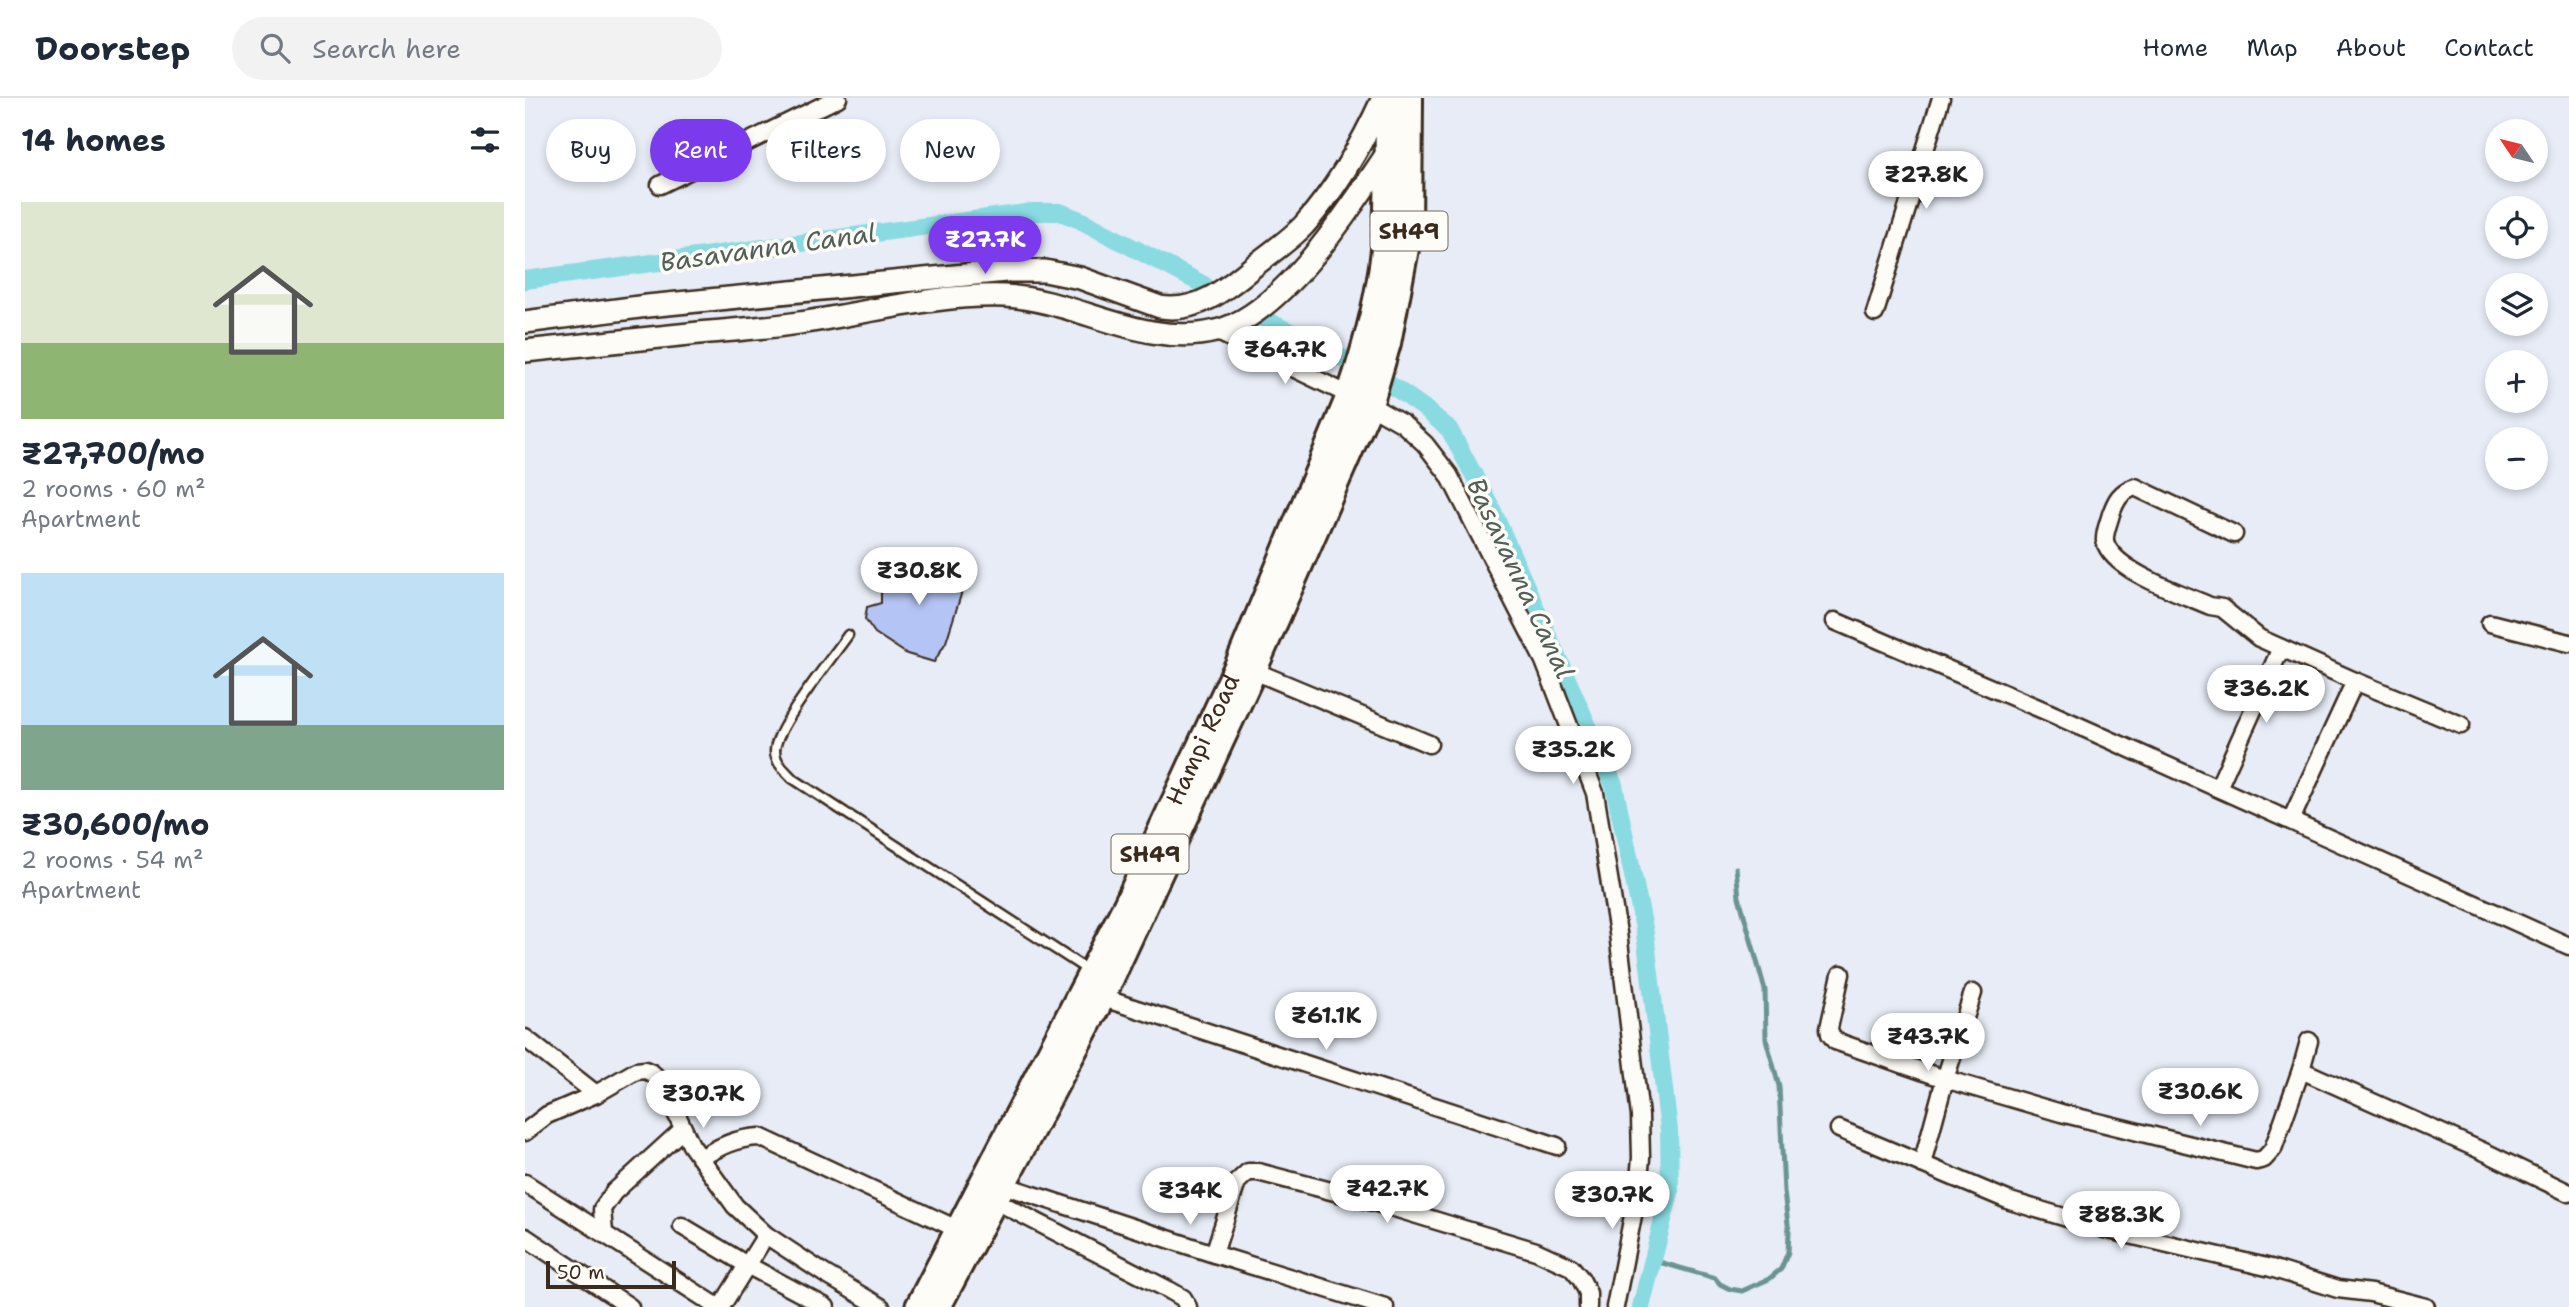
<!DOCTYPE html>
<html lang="en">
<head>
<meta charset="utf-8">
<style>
	:root { --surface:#fff; --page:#f2f2f3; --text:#1f2937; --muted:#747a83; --line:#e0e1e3; --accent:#7c3aed }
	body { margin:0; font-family:"Shantell Sans",sans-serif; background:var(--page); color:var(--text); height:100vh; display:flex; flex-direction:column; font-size:26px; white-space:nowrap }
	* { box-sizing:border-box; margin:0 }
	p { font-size:23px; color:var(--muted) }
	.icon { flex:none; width:38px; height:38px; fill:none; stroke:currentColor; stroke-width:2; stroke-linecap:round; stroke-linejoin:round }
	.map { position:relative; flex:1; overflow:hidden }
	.sheet { display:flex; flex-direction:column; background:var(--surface); width:525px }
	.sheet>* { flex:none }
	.top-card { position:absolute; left:21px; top:21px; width:665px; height:63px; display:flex; gap:14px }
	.needle { width:46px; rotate:305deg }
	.buttons { position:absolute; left:1960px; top:21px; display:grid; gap:14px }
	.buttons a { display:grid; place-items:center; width:63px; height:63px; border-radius:50%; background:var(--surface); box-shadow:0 4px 10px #0003; font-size:35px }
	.scale { position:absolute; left:21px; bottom:18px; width:130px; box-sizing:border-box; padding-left:7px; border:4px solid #3b2a1e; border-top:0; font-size:19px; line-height:24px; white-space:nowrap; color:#3b2a1e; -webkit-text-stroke:5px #fdfcf7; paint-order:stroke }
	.price { position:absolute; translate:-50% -60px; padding:0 16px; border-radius:24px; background:#fff; color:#222; font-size:23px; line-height:46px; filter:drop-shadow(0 2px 4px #0008) }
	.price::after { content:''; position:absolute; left:50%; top:42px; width:21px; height:16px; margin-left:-10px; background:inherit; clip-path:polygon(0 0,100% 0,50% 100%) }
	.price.active { background:var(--accent); color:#fff }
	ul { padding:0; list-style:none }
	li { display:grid; align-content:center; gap:14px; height:371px; padding:0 21px }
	li span { display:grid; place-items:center; height:217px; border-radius:0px; color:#555 }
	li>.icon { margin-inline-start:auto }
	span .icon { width:126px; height:126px; fill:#fffc; stroke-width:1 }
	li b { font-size:30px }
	h2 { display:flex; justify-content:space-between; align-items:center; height:84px; padding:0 21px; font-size:30px }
	.pill { padding:0 24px; border-radius:32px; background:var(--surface); box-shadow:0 4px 10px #0003; font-size:24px; line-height:63px }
	.pill.active { background:var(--accent); color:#fff }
	header { display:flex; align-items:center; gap:42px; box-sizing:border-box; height:98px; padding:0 35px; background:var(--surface); border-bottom:2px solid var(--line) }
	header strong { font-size:33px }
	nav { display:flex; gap:38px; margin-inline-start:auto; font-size:24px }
	.search { width:490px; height:63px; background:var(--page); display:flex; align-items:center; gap:18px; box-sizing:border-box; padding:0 24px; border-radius:38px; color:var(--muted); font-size:26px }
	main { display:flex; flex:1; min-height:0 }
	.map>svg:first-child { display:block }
</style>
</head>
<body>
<header>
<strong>Doorstep</strong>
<div class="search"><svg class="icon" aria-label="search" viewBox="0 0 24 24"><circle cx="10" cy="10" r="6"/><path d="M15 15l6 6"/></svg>Search here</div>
<nav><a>Home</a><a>Map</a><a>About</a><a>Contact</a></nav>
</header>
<main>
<section class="sheet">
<h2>14 homes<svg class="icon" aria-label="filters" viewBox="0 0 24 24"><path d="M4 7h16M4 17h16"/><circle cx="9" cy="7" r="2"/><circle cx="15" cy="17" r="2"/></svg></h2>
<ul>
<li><span style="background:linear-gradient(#dfe7d0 65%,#8fb573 0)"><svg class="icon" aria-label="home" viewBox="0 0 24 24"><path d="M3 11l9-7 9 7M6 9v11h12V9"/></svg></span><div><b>₹27,700/mo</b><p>2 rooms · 60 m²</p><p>Apartment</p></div></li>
<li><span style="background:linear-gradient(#bfe0f5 70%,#7fa58c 0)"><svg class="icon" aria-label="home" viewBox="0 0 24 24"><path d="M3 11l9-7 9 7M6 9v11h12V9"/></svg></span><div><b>₹30,600/mo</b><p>2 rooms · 54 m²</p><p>Apartment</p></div></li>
</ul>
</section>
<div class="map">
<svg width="2044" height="1209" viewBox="0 0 2044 1209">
	<rect width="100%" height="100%" fill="#e7ecf6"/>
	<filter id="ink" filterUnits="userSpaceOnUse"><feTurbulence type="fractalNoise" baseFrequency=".0143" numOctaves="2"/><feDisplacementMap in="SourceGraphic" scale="14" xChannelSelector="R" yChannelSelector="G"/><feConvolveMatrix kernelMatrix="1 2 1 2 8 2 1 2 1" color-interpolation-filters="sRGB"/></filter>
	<g filter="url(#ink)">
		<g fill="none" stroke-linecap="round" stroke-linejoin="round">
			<path stroke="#6a9493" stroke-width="5" d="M1127,1162L1190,1180L1195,1186L1205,1191L1217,1193L1244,1181L1256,1171L1263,1154L1264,1134L1259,1094L1254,988L1241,941L1240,892L1214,799L1211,770"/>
			<g stroke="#89dbe1" stroke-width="18">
				<path d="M0,182L508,114H535L555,122L679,187"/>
				<path d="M741,222L829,266L872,291L899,310L924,331L965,407L1089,687L1120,835L1144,1032L1145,1094L1116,1209"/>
			</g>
		</g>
		<path fill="#b4c5f5" stroke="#3b2a1e" stroke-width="2" d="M401,453L441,481L421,544L409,564L382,556L350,535L340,521L342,509L356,505V495L379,475L376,466Z"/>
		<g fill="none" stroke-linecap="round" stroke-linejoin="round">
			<g stroke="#3b2a1e" stroke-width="13">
				<path id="lane" d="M323,537C307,560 250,630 250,653C250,665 260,672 267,680L564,873"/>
			</g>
			<g stroke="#3b2a1e" stroke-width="21">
				<g id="street">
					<path d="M135,87L313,0"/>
					<path d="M1350,215L1416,0"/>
					<path d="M691,233L845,307L878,326L900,346L924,377L1019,563L1070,695L1093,835L1115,1018L1116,1060L1113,1092L1090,1209"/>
					<path d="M1709,436L1610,389C1595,394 1591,402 1586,416C1584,424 1579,435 1580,443C1587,473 1658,496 1685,508L1697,510L1734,540L1830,583L1936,627"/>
					<path d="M1310,523L1525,615L2044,848"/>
					<path d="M1965,525L2044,545"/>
					<path d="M722,570L904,646"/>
					<path d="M1693,690L1756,550"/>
					<path d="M1766,722L1830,583"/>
					<path d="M1316,876L1304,930L1305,936L1310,943L1420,981L1536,1015L1731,1063L1739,1061L1748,1051L1776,972"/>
					<path d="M569,897L1032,1048"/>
					<path d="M0,940L71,996"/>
					<path d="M1784,943L1776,972L1964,1056L2044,1095"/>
					<path d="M1314,1031L1485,1103L1579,1131L1746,1170L1813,1191L1846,1195L1901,1209"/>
					<path d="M0,1034L22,1017L71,996L111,973L120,972L127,975L136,983L166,1047L210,1108L241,1137L300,1176L356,1209"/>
					<path d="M176,1060C195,1048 212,1040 235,1039L434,1132"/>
					<path d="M1397,1066L1420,981L1448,895"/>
					<path d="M469,1084L689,1156L860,1209"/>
					<path d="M0,1085L193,1209"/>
					<path d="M471,1103L644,1192L658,1200L663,1209"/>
					<path d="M157,1128L222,1167L301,1209"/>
					<path d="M79,1135L77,1111L89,1094L157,1032"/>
					<path d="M0,1139L105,1209"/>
					<path d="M689,1156L712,1084L723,1074H733L856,1106L1011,1153L1046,1169L1056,1181L1063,1195V1209"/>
					<path d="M196,1209L241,1137"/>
				</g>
			</g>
			<g stroke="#3b2a1e" stroke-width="26">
				<g id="secondary">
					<path d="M0,224L122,208L481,173H520L555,180L635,209C673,215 701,191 729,168C745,155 765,142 779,127C812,90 838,44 858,0"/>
					<path d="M0,253C58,247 116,241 174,235C207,232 241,230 274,225C342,215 410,196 479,198C551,201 618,251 691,233C756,218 826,110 861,57"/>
				</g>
			</g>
			<g stroke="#3b2a1e" stroke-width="30">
				<g id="primary">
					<path id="s1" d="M393,1209L601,807L713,566L824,298C843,242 857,189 861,130C864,87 862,43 863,0"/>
					<path d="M413,1209L577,900L729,572L845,307L863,245L884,135L885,0"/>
				</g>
			</g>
			<use href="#lane" stroke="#fdfcf7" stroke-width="8"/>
			<use href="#street" stroke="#fdfcf7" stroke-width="16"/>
			<use href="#secondary" stroke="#fdfcf7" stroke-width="21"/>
			<use href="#primary" stroke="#fdfcf7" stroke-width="24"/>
		</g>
	</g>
	<g text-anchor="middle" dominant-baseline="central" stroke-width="7" stroke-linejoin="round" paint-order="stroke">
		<g fill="#fdfcf7" stroke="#75695f" stroke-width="2">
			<rect x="845.5" y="113.5" width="77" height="39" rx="5"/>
			<rect x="586.5" y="736.5" width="77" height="39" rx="5"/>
		</g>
		<g font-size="23" font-weight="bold" fill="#3b2a1e">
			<text x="884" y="133">SH49</text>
			<text x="625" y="756">SH49</text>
		</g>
		<g font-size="24" fill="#3b2a1e" stroke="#fdfcf7">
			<text stroke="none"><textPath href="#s1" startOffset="635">Hampi Road</textPath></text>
		</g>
		<g font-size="26" font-style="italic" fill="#525f58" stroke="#fdfcf7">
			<text transform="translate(243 149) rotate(-8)">Basavanna Canal</text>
			<text transform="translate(996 480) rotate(65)">Basavanna Canal</text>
		</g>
	</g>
</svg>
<div class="buttons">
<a><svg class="needle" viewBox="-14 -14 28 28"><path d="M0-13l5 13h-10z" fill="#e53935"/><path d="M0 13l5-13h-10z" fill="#747a83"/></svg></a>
<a><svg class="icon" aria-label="locate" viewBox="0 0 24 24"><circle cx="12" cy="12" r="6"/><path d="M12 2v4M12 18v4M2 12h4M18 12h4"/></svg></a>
<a><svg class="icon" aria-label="layers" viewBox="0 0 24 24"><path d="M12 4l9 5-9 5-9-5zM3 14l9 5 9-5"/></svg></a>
<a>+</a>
<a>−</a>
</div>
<div class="scale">50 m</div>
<b class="price" style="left:1401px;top:113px">₹27.8K</b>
<b class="price active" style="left:460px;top:178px">₹27.7K</b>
<b class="price" style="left:760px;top:288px">₹64.7K</b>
<b class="price" style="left:394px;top:509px">₹30.8K</b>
<b class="price" style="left:1741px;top:627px">₹36.2K</b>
<b class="price" style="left:1048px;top:688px">₹35.2K</b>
<b class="price" style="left:801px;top:954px">₹61.1K</b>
<b class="price" style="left:1403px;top:975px">₹43.7K</b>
<b class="price" style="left:1675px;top:1030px">₹30.6K</b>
<b class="price" style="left:178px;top:1032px">₹30.7K</b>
<b class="price" style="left:862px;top:1127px">₹42.7K</b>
<b class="price" style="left:665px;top:1129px">₹34K</b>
<b class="price" style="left:1087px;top:1133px">₹30.7K</b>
<b class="price" style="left:1596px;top:1153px">₹88.3K</b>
<div class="top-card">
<a class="pill">Buy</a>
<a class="pill active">Rent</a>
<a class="pill">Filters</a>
<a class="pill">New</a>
</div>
</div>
</main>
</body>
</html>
